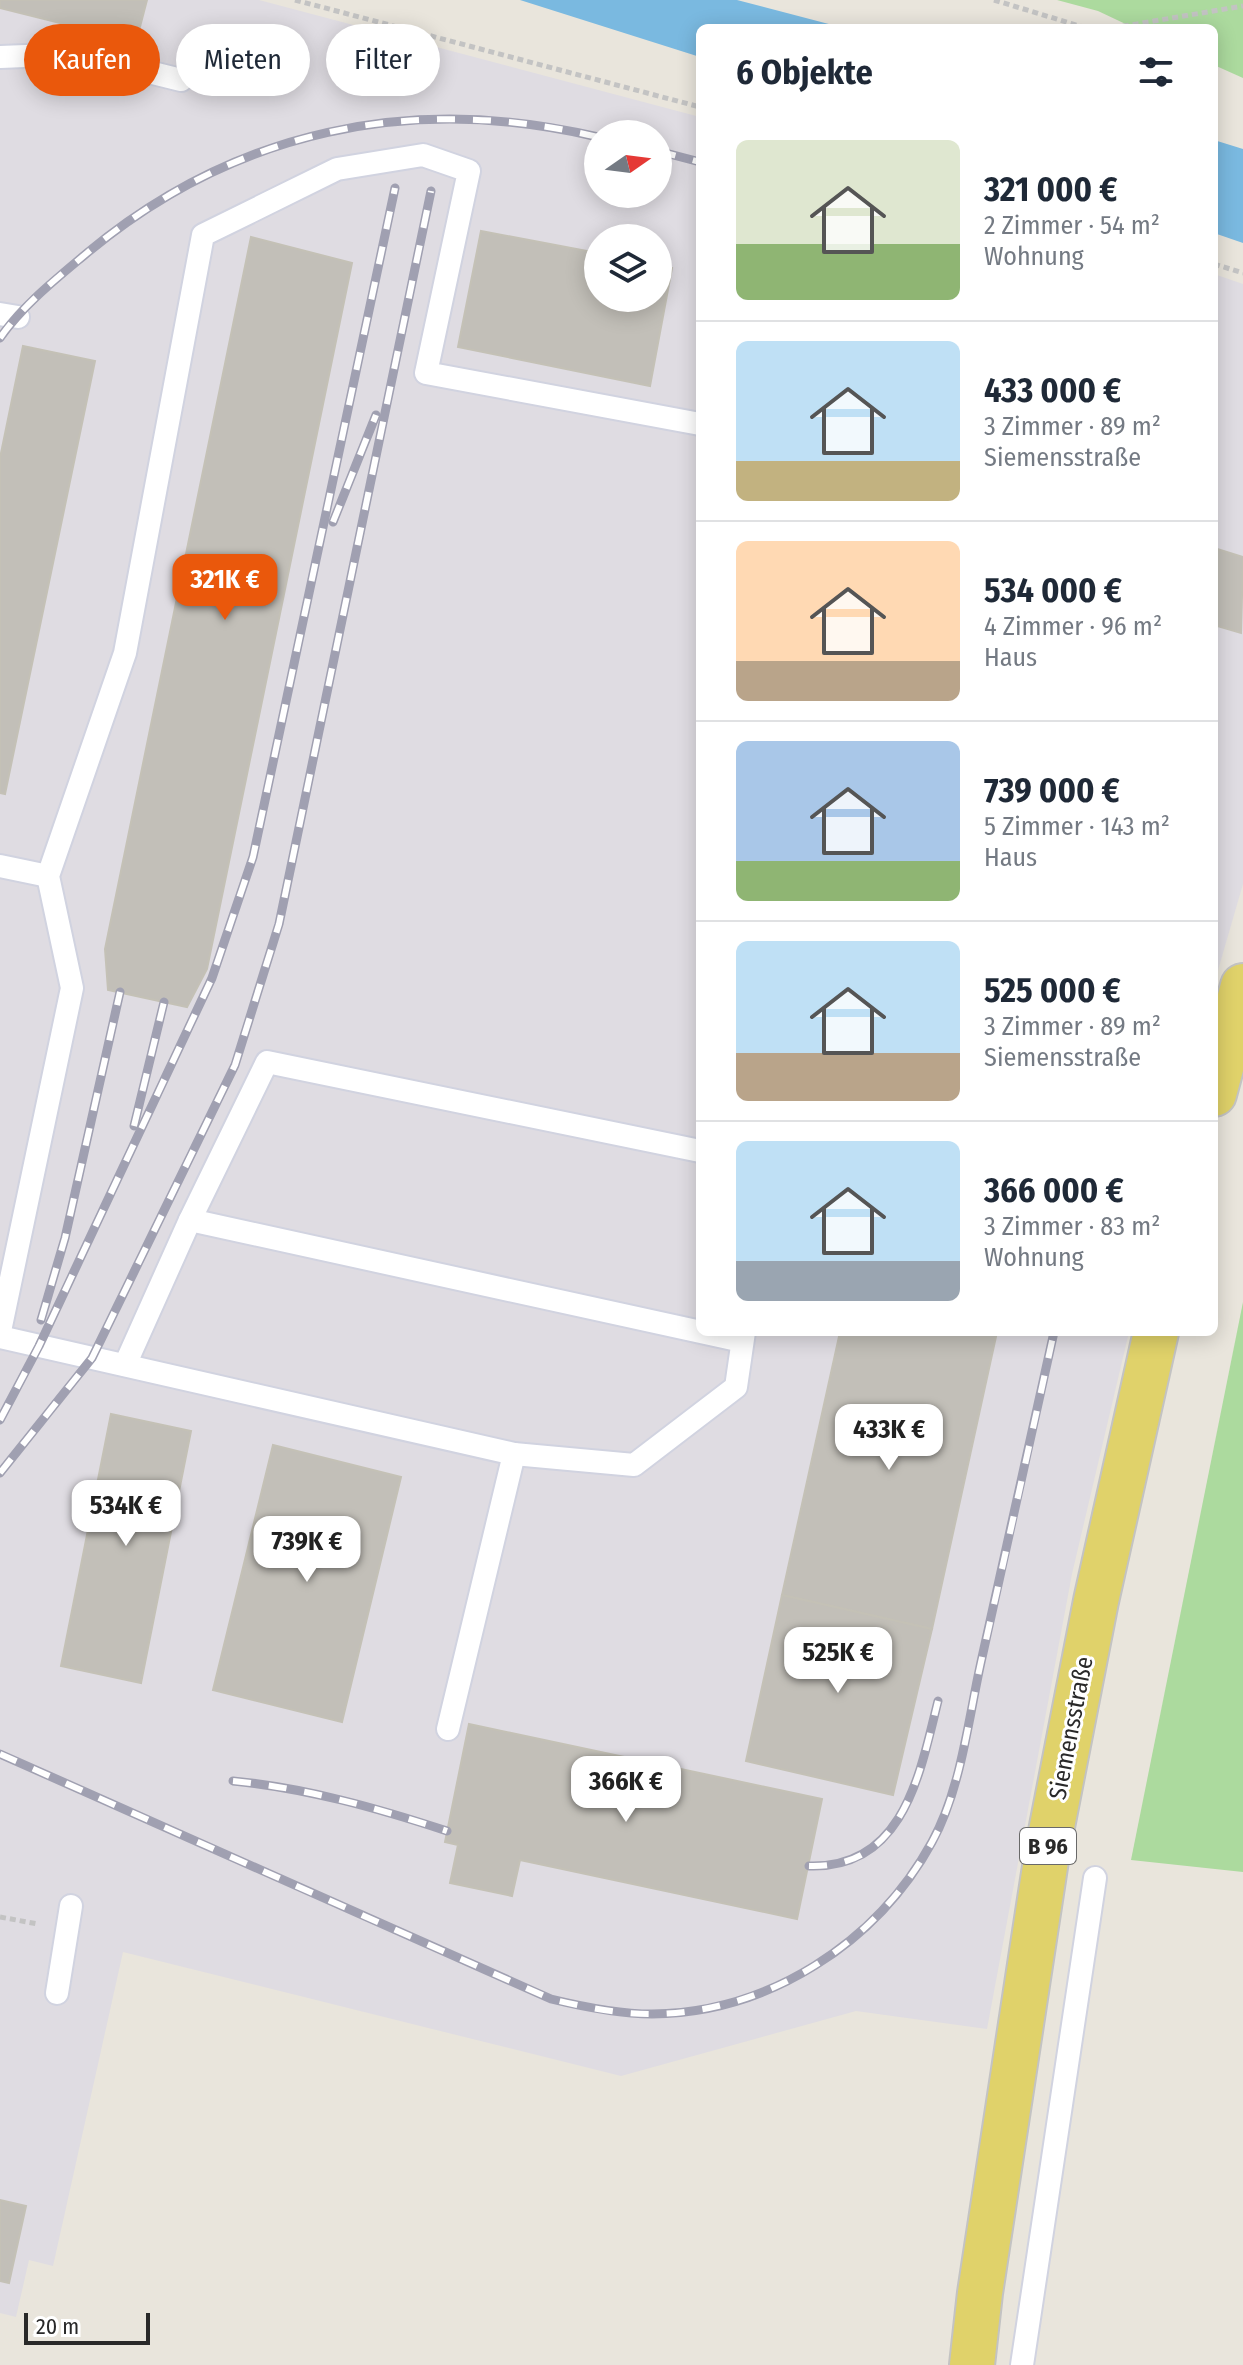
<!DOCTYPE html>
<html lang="de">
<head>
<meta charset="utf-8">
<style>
	:root { --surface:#fff; --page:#f6f6f7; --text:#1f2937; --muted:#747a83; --line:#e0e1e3; --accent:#ea580c }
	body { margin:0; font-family:"Fira Sans Condensed",sans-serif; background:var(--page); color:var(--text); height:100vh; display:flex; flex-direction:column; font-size:30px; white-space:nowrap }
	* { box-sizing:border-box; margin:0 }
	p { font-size:26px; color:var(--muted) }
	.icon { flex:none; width:44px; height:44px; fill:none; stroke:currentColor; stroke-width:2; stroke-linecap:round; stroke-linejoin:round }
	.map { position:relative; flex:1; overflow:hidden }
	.details { position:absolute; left:696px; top:24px; width:522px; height:1312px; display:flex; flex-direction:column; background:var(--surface); border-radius:12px; box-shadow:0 4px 20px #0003 }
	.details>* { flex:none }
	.hud { position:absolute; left:24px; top:24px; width:552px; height:72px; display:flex; gap:16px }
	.needle { width:52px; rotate:76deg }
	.fabs { position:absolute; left:584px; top:120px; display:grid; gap:16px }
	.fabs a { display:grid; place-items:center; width:88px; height:88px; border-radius:50%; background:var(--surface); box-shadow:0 4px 20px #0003; font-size:40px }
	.scale { position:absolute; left:24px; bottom:20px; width:126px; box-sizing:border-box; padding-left:8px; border:4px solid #292929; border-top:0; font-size:22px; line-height:28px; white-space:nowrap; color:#292929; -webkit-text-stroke:6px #fff; paint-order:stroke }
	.price { position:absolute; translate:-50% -68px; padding:0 18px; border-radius:16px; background:#fff; color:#222; font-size:26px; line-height:52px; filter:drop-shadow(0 2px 4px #0008) }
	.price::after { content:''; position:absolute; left:50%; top:48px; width:24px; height:18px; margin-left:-12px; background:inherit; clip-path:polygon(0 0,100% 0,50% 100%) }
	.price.selected { background:var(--accent); color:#fff }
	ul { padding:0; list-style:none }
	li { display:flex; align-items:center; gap:24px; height:200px; padding:0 40px }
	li+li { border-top:2px solid var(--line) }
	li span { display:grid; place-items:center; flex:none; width:224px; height:160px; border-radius:12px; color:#555 }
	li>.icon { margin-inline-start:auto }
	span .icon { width:96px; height:96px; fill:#fffc; stroke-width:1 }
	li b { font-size:34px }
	h2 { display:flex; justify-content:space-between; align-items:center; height:96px; padding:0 40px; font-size:34px }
	.tag { padding:0 28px; border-radius:36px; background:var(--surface); box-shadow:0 4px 20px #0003; font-size:28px; line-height:72px }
	.tag.selected { background:var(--accent); color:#fff }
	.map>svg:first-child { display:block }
</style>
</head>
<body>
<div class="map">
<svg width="1243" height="2365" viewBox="0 0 1243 2365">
	<rect width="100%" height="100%" fill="#e9e5dc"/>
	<g fill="#dfdce2" fill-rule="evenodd">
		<path d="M0,0H259L700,117V1332H1129L1072,1574L987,2029L856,2011L621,2076L123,1952L53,2266L29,2260L16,2317L0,2313ZM598,134H658V194H598ZM598,238H658V298H598Z"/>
		<path d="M1214,274L1243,284V884L1214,984Z"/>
	</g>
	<g fill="#acda9e">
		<path d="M1057,0H1243V78L1214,65V28H1134L1098,11Z"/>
		<path d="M1243,1302V1872L1131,1860Z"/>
	</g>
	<g fill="#7ab9e0">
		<path d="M520,0H737L844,28H700V57Z"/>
		<path d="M1214,140L1243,149V243L1214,233Z"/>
	</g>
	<g fill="#c2bfb8" stroke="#c4c1b6" stroke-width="2">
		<path d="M0,0H147L136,42L0,8Z"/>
		<path d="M481,231L598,253V298H658V265L672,268L650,386L458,347Z"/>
		<path d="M251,237L352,263L207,969L187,1007L108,990L105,949Z"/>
		<path d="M23,346L95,361L5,794L0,793V458Z"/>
		<path d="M1214,548L1243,557L1241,633L1214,625Z"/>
		<path d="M840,1332H997L932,1629L782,1595Z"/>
		<path d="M111,1414L191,1431L141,1683L61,1666Z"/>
		<path d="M273,1445L401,1477L342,1722L213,1690Z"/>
		<path d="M782,1595L932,1629L893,1795L746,1761Z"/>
		<path d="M469,1724L822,1799L797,1919L520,1860L512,1896L450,1883L458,1845L445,1842Z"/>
		<path d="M0,2200L26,2206L9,2283L0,2281Z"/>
	</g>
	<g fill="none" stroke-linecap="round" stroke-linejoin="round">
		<g stroke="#d1d3e0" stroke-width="26">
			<g id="lane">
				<path d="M0,57L76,54L181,80"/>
				<path d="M0,314L18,317"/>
				<path d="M0,866L48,876"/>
				<path d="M190,1220L267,1062L700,1151"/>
				<path d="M0,1331L72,988L48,876L125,653L203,235L337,169L423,155L469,171L426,373L700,424"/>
				<path d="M0,1337L514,1454L634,1465L736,1387L744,1332"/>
				<path d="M125,1365L190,1220L742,1341"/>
				<path d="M448,1729L514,1454"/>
				<path d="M57,1993L71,1906"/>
				<path d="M1022,2365L1095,1878"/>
			</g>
		</g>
		<g stroke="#c3c3c3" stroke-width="48">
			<g id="primary">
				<path d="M1214,1094L1243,986"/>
				<path d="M972,2365L980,2293L1048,1847L1096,1601L1156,1332"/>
			</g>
		</g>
		<g stroke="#c3c3c3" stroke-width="5" stroke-dasharray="6 4" stroke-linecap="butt">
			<path d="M295,0L700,107"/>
			<path d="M994,0L1086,28"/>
			<path d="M1113,28L1243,6"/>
			<path d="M1214,264L1243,273"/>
			<path d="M0,1917L38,1924"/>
		</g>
		<use href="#lane" stroke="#fff" stroke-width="22"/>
		<use href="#primary" stroke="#e0d26a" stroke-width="44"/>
		<g stroke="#a0a0b1" stroke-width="9">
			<g id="rail">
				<path d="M658,151L700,162"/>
				<path d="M0,338C23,305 56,279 87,253C235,130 411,93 598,137"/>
				<path d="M333,522L376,415"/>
				<path d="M134,1126L164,1002"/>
				<path d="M41,1320L65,1238L120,992"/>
				<path d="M0,1420L39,1346L212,978L253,857L395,188"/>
				<path d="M0,1473L92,1358L235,1065L279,924L431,191"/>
				<path d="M0,1754L551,1999C584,2007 618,2014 652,2014C768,2013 877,1943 932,1842C961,1789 968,1721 981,1662C1006,1552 1030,1442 1054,1332"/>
				<path d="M233,1781C306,1788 377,1808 447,1831"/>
				<path d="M809,1866C904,1869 920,1773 938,1701"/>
			</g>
		</g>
		<use href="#rail" stroke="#fff" stroke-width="6" stroke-dasharray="18" stroke-linecap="butt"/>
	</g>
	<g text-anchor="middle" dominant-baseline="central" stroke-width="6" stroke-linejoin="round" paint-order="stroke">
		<rect fill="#fff" stroke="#696969" stroke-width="2" x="1020" y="1828" width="56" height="36" rx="6"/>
		<g font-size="22" font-weight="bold" fill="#292929">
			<text x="1048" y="1846">B 96</text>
		</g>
		<g font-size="24" fill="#292929" stroke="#fff">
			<text transform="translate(1071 1728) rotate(-79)">Siemensstraße</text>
		</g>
	</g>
</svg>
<div class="fabs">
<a><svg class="needle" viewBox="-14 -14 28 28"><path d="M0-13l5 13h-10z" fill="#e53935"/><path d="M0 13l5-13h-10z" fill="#747a83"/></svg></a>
<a><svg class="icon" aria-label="layers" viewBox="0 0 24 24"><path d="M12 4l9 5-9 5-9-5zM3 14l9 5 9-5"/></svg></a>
</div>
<div class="scale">20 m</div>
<b class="price selected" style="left:225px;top:622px">321K €</b>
<b class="price" style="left:889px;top:1472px">433K €</b>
<b class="price" style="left:126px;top:1548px">534K €</b>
<b class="price" style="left:307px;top:1584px">739K €</b>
<b class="price" style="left:838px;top:1695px">525K €</b>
<b class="price" style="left:626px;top:1824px">366K €</b>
<div class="hud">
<a class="tag selected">Kaufen</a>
<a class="tag">Mieten</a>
<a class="tag">Filter</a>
</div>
<section class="details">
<h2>6 Objekte<svg class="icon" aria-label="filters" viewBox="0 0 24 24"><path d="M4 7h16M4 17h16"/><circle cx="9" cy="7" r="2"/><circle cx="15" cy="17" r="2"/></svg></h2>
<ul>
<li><span style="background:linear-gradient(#dfe7d0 65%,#8fb573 0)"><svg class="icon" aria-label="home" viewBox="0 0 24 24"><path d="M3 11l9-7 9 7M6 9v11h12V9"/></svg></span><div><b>321 000 €</b><p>2 Zimmer · 54 m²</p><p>Wohnung</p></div></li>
<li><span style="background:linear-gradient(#bfe0f5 75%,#c2b280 0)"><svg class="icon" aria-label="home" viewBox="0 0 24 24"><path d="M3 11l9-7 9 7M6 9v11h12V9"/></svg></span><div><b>433 000 €</b><p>3 Zimmer · 89 m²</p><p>Siemensstraße</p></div></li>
<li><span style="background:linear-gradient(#ffd9b3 75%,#b9a48a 0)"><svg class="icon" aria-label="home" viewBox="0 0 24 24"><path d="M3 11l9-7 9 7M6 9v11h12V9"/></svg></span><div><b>534 000 €</b><p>4 Zimmer · 96 m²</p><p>Haus</p></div></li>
<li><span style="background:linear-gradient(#a9c7e8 75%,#8fb573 0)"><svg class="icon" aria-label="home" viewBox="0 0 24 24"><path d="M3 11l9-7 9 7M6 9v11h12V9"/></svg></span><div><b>739 000 €</b><p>5 Zimmer · 143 m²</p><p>Haus</p></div></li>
<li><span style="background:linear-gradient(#bfe0f5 70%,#b9a48a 0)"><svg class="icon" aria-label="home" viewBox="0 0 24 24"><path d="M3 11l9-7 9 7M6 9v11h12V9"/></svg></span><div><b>525 000 €</b><p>3 Zimmer · 89 m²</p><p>Siemensstraße</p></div></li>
<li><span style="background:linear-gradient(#bfe0f5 75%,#9aa5b1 0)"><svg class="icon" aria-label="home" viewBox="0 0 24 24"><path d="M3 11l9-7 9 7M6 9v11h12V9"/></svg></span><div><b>366 000 €</b><p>3 Zimmer · 83 m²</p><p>Wohnung</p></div></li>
</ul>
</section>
</div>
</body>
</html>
